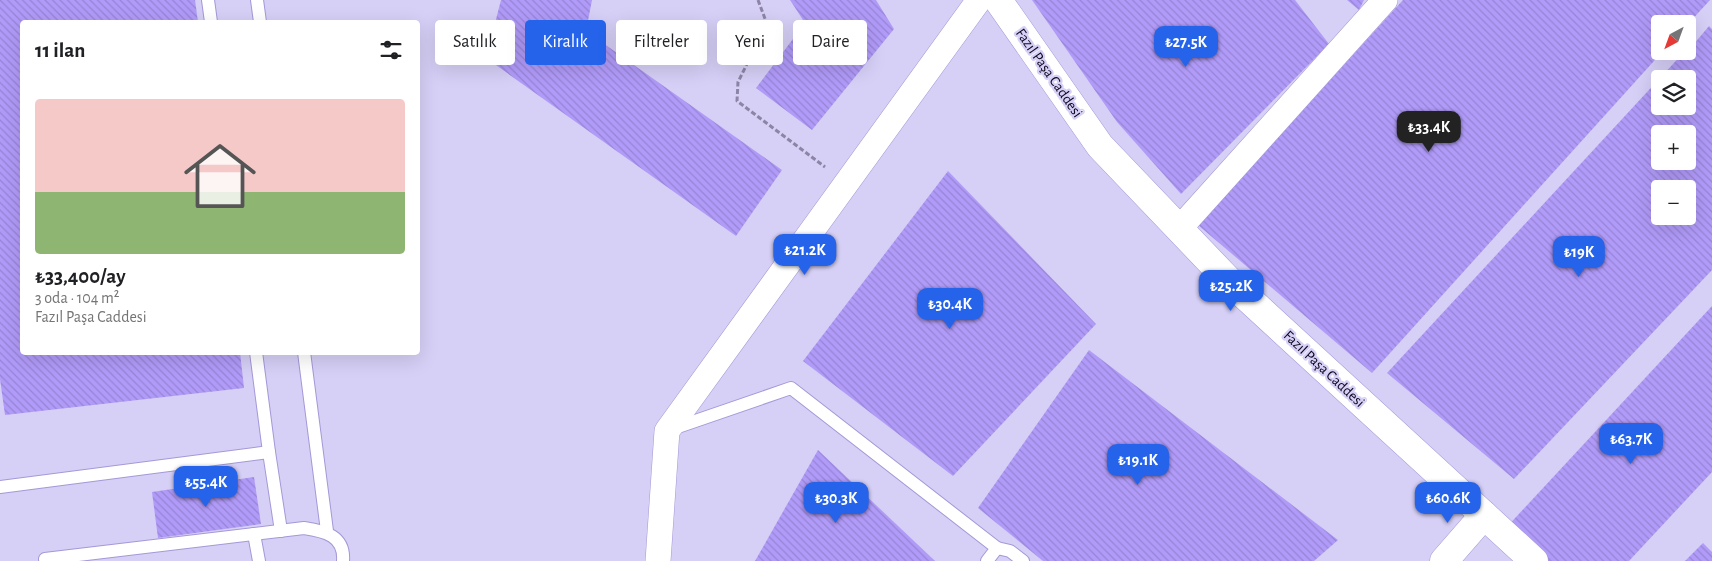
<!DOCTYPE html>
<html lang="tr">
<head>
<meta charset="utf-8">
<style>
	:root { --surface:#fff; --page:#f6f6f6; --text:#202124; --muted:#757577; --accent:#2563eb }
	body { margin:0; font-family:"Alegreya Sans",sans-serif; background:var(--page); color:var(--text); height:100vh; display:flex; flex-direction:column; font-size:19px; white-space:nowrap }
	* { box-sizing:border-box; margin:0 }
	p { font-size:16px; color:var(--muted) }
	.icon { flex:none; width:28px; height:28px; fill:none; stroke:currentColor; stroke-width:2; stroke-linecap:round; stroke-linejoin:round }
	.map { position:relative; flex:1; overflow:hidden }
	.drawer { position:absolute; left:20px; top:20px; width:400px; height:335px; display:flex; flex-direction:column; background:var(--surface); border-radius:5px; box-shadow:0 5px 20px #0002 }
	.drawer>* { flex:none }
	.top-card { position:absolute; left:435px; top:20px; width:475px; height:45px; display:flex; gap:10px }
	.needle { width:32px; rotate:221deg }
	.tools { position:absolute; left:1651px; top:15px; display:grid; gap:10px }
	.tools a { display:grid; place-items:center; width:45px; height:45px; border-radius:5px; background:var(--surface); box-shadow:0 5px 20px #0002; font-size:25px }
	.price { position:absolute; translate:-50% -42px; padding:0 11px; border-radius:10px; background:var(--accent); color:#fff; font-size:16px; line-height:32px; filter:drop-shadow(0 1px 2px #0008) }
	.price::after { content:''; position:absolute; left:50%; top:30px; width:15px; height:11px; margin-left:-8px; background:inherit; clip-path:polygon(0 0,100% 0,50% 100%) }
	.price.on { background:#222; color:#fff }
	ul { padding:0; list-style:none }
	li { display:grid; align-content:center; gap:10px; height:265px; padding:0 15px }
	li span { display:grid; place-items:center; height:155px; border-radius:5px; color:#555 }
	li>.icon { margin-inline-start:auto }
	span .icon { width:90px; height:90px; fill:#fffc; stroke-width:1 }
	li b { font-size:21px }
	h2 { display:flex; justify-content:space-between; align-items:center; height:60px; padding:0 15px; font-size:21px }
	.tag { padding:0 18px; border-radius:5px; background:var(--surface); box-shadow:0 5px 20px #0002; font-size:18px; line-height:45px }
	.tag.on { background:var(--accent); color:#fff }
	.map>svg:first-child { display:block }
</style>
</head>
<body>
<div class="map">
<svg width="1712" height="561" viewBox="0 0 1712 561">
	<defs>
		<pattern id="building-back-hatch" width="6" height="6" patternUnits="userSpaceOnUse" patternTransform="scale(1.25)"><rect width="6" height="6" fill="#b19bf9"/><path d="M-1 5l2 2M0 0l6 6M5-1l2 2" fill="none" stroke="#9784d5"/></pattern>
	</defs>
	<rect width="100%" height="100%" fill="#d6cff6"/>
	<g fill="url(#building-back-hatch)" fill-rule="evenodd">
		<path d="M0,0H195L198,22H22V352H240L244,388L5,415L0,379Z"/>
		<path d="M501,0H592L586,31L782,170L736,236L486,58Z"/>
		<path d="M790,0H876L894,29L812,130L756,88L805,23Z"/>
		<path d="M1032,0H1295L1329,44L1181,194L1117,122Z"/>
		<path d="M1347,0H1364L1359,10Z"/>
		<path d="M1403,0H1710L1688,24H1660V51H1663L1372,373L1198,225Z"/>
		<path d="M1709,26L1712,29V270L1514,479L1387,373L1685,51H1688ZM1660,79H1688V106H1660ZM1660,134H1688V161H1660ZM1660,189H1688V216H1660Z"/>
		<path d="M948,171L1096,324L953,476L803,361Z"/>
		<path d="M1712,306V472L1629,561H1539L1504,530Z"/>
		<path d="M1089,350L1338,540L1314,561H1043L978,508Z"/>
		<path d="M818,450L935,561H755Z"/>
		<path d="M254,477L261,524L158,538L152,492Z"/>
		<path d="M1703,543L1712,552V561H1685Z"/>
	</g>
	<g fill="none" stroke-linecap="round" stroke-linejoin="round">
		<g stroke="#a598d7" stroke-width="14">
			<g id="service">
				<path d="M208,0L211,22"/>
				<path d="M257,0L260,22"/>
				<path d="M256,352L269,452"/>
				<path d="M304,352L327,531"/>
				<path d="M672,429L791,388L997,548L987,561"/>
				<path d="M0,487L269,452L281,531"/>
				<path d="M254,534L259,561"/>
				<path d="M997,548L1010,551L1023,561"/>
				<path d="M45,559L304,528C325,531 345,536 343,561"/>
			</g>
		</g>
		<g stroke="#a598d7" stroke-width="26">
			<g id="minor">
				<path d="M1179,229L1385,0"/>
				<path d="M658,561L667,431L979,0"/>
			</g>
		</g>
		<g stroke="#a598d7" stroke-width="29">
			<g id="tertiary">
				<path d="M998,0L1100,146L1230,282L1534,561"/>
				<path d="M1444,561L1484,515"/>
			</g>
		</g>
		<path stroke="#8c85a6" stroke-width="3" stroke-dasharray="5 2.5" stroke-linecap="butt" d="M758,0L767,24L738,82L737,101L825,167"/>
		<use href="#service" stroke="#fff" stroke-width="12"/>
		<use href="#minor" stroke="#fff" stroke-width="25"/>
		<use href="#tertiary" stroke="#fff" stroke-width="28"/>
	</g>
	<g text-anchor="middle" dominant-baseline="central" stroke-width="4.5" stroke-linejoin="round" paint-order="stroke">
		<g font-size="15" fill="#0d071d" stroke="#d6cff6">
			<text transform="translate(1049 73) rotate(55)">Fazıl Paşa Caddesi</text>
			<text transform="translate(1324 369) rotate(43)">Fazıl Paşa Caddesi</text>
		</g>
	</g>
</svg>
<div class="tools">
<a><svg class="needle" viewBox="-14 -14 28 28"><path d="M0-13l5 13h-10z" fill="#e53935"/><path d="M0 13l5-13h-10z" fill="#757577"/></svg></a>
<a><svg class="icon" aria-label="layers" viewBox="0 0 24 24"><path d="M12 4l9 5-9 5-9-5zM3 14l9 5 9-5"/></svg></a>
<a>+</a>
<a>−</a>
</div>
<b class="price" style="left:1186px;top:68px">₺27.5K</b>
<b class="price on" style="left:1429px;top:153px">₺33.4K</b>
<b class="price" style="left:805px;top:276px">₺21.2K</b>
<b class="price" style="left:1579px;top:278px">₺19K</b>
<b class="price" style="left:1231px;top:312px">₺25.2K</b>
<b class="price" style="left:950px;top:330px">₺30.4K</b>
<b class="price" style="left:1631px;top:465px">₺63.7K</b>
<b class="price" style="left:1138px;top:486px">₺19.1K</b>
<b class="price" style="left:206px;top:508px">₺55.4K</b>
<b class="price" style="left:836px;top:524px">₺30.3K</b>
<b class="price" style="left:1448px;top:524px">₺60.6K</b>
<div class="top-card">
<a class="tag">Satılık</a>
<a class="tag on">Kiralık</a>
<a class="tag">Filtreler</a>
<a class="tag">Yeni</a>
<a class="tag">Daire</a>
</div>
<section class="drawer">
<h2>11 ilan<svg class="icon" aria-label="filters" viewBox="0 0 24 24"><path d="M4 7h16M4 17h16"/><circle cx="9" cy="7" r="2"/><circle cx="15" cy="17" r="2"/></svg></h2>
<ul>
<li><span style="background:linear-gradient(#f6c9c9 60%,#8fb573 0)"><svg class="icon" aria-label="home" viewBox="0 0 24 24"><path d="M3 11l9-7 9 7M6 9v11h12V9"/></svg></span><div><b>₺33,400/ay</b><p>3 oda · 104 m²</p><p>Fazıl Paşa Caddesi</p></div></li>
</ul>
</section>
</div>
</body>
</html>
